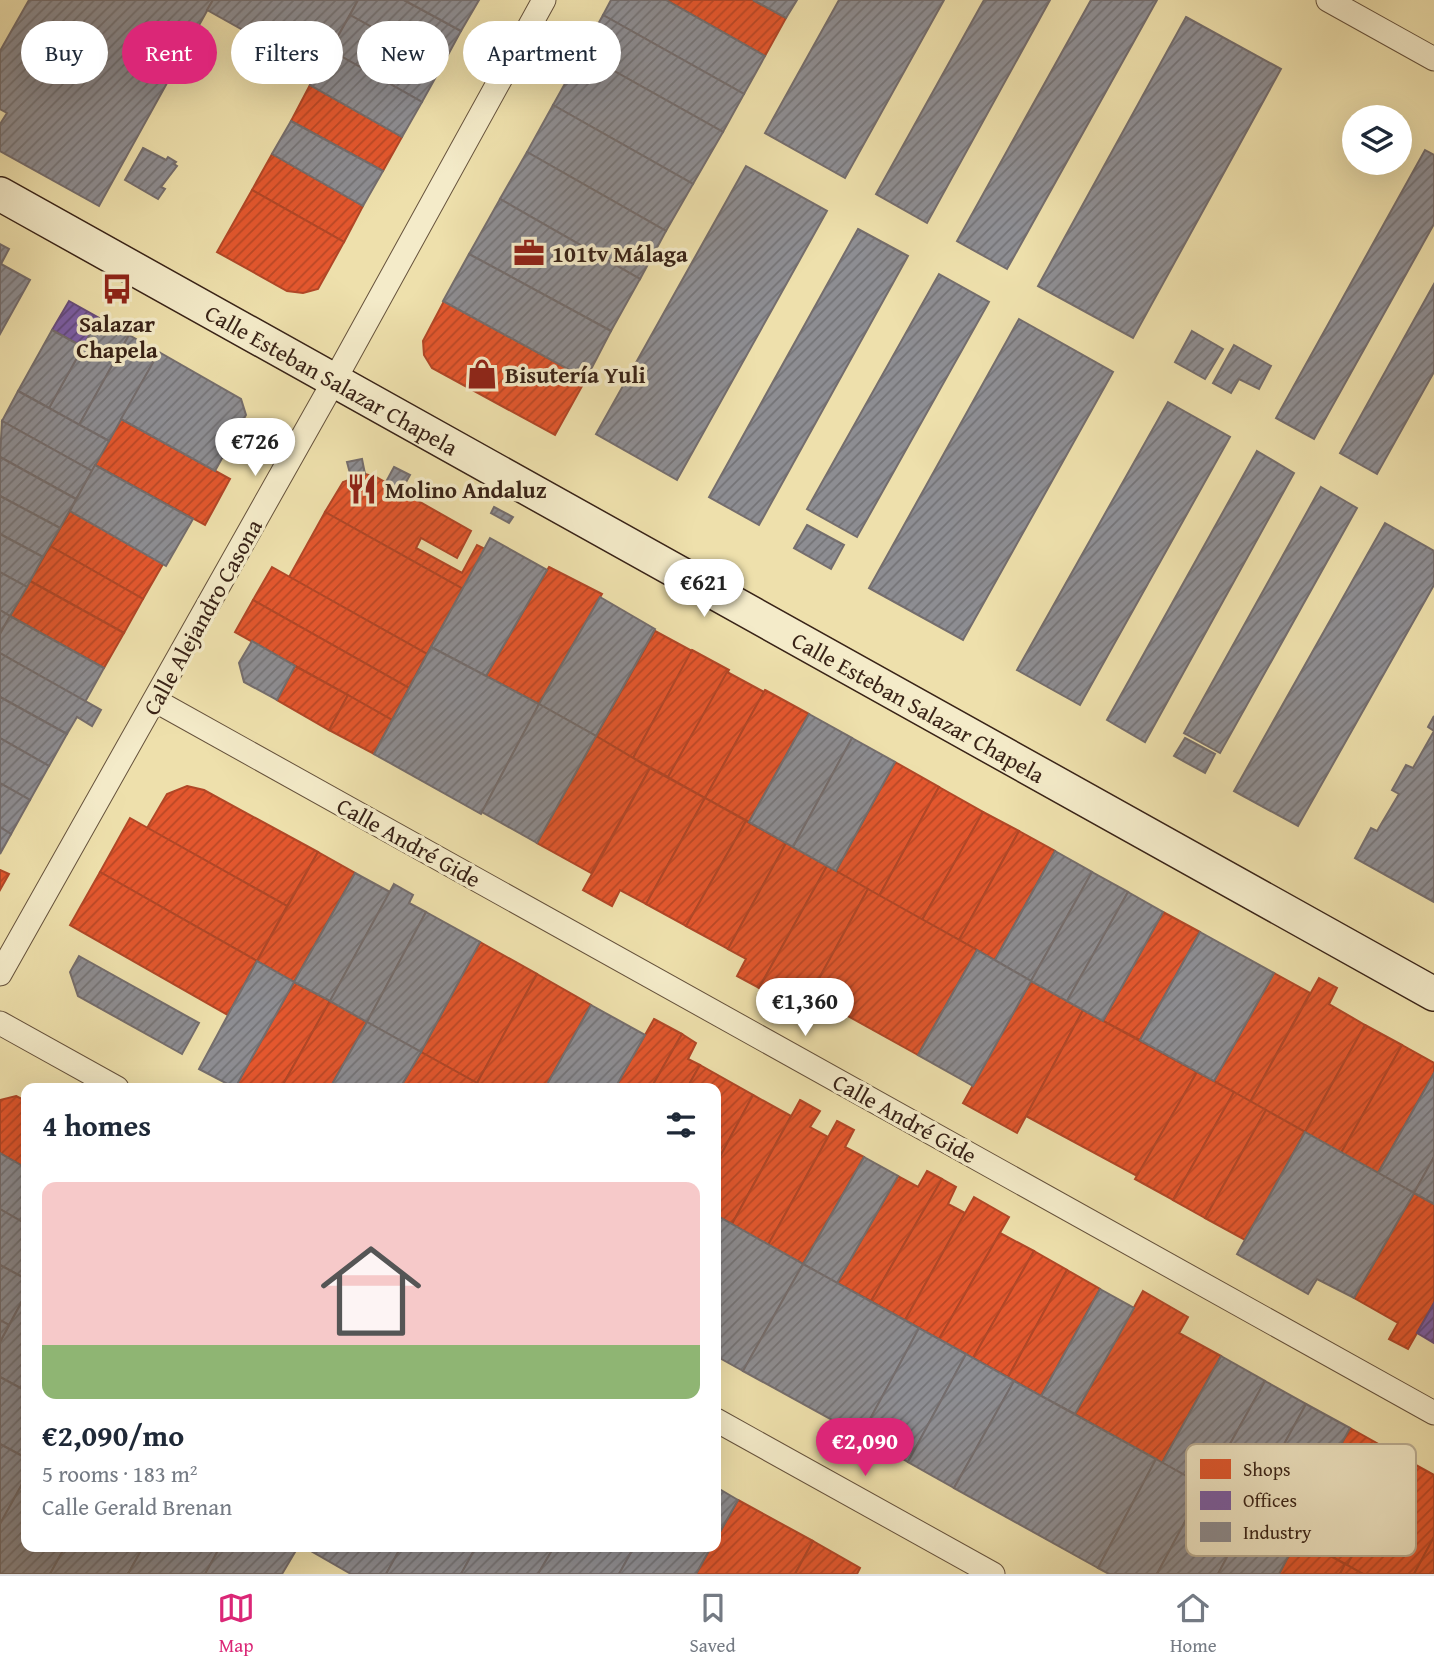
<!DOCTYPE html>
<html lang="en">
<head>
<meta charset="utf-8">
<style>
	:root { --surface:#fff; --page:#f2f2f3; --text:#1f2937; --muted:#747a83; --line:#e0e1e3; --accent:#db2777 }
	body { margin:0; font-family:"Gentium Book Plus",serif; background:var(--page); color:var(--text); height:100vh; display:flex; flex-direction:column; font-size:26px; white-space:nowrap }
	* { box-sizing:border-box; margin:0 }
	p { font-size:23px; color:var(--muted) }
	.icon { flex:none; width:38px; height:38px; fill:none; stroke:currentColor; stroke-width:2; stroke-linecap:round; stroke-linejoin:round }
	.map { position:relative; flex:1; overflow:hidden }
	.drawer { position:absolute; left:21px; top:1083px; width:700px; height:469px; display:flex; flex-direction:column; background:var(--surface); border-radius:14px; box-shadow:0 7px 28px #0002 }
	.drawer>* { flex:none }
	.banner { position:absolute; left:21px; top:21px; width:700px; height:63px; display:flex; gap:14px }
	.fabs { position:absolute; left:1342px; top:105px; display:grid; gap:14px }
	.fabs a { display:grid; place-items:center; width:70px; height:70px; border-radius:50%; background:var(--surface); box-shadow:0 7px 28px #0002; font-size:35px }
	.price { position:absolute; translate:-50% -60px; padding:0 16px; border-radius:24px; background:#fff; color:#222; font-size:23px; line-height:46px; filter:drop-shadow(0 2px 4px #0008) }
	.price::after { content:''; position:absolute; left:50%; top:42px; width:21px; height:16px; margin-left:-10px; background:inherit; clip-path:polygon(0 0,100% 0,50% 100%) }
	.price.current { background:var(--accent); color:#fff }
	ul { padding:0; list-style:none }
	li { display:grid; align-content:center; gap:14px; height:371px; padding:0 21px }
	li+li { border-top:2px solid var(--line) }
	li span { display:grid; place-items:center; height:217px; border-radius:14px; color:#555 }
	li>.icon { margin-inline-start:auto }
	span .icon { width:126px; height:126px; fill:#fffc; stroke-width:1 }
	li b { font-size:30px }
	h2 { display:flex; justify-content:space-between; align-items:center; height:84px; padding:0 21px; font-size:30px }
	.pill { padding:0 24px; border-radius:32px; background:var(--surface); box-shadow:0 7px 28px #0002; font-size:24px; line-height:63px }
	.pill.current { background:var(--accent); color:#fff }
	.tab-bar { display:flex; justify-content:space-around; align-items:center; height:98px; border-top:2px solid var(--line); background:var(--surface); font-size:19px; color:var(--muted) }
	.tab-bar a { display:grid; justify-items:center; gap:4px }
	.tab-bar .current { color:var(--accent) }
	.map>svg:first-child { display:block }
</style>
</head>
<body>
<div class="map">
<svg width="1434" height="1574" viewBox="0 0 1434 1574">
	<defs>
		<pattern id="shops-hatch" width="6" height="6" patternUnits="userSpaceOnUse" patternTransform="scale(1.75)"><rect width="6" height="6" fill="#e4572e"/><path d="M-1 1l2-2M0 6l6-6M5 7l2-2" fill="none" stroke="#ba4826"/></pattern>
		<pattern id="offices-hatch" width="6" height="6" patternUnits="userSpaceOnUse" patternTransform="scale(1.75)"><rect width="6" height="6" fill="#7b5ea7"/><path d="M-1 1l2-2M0 6l6-6M5 7l2-2" fill="none" stroke="#60497f"/></pattern>
		<pattern id="industry-hatch" width="6" height="6" patternUnits="userSpaceOnUse" patternTransform="scale(1.75)"><rect width="6" height="6" fill="#8d8d92"/><path d="M-1 1l2-2M0 6l6-6M5 7l2-2" fill="none" stroke="#747376"/></pattern>
	</defs>
	<rect width="100%" height="100%" fill="#eee0ac"/>
	<filter id="stains"><feTurbulence type="fractalNoise" baseFrequency=".00286" numOctaves="4"/><feColorMatrix values="0 0 0 0 .2 0 0 0 0 .09 0 0 0 0 .02 0 0 0 .5 -.17"/></filter>
	<radialGradient id="worn" r=".72"><stop offset=".6" stop-color="#630" stop-opacity="0"/><stop offset="1" stop-color="#630" stop-opacity=".3"/></radialGradient>
	<g fill="url(#shops-hatch)" stroke="#b14727" stroke-width="2">
		<path d="M666,0H753L786,18L765,56Z"/>
		<path d="M310,85L402,137L383,171L291,121Z"/>
		<path d="M272,154L363,206L344,242L252,190Z"/>
		<path d="M252,190L344,242L318,289L303,293L287,291L217,252Z"/>
		<path d="M444,301L586,379L555,435L432,368L424,355L423,341Z"/>
		<path d="M121,419L230,479L205,525L95,465Z"/>
		<path d="M365,474L376,477L471,531L457,558L421,538L416,548L462,573L477,545L485,549L463,589L325,512L343,482Z"/>
		<path d="M70,511L163,564L143,599L50,546Z"/>
		<path d="M325,512L463,589L427,654L289,577Z"/>
		<path d="M50,546L143,599L124,633L30,581Z"/>
		<path d="M272,567L427,654L409,688L253,600Z"/>
		<path d="M549,567L602,594L539,704L486,676Z"/>
		<path d="M30,581L124,633L104,668L10,616Z"/>
		<path d="M253,600L409,688L392,720L235,632Z"/>
		<path d="M655,631L692,651L633,758L596,736Z"/>
		<path d="M692,650L729,670L668,777L633,758Z"/>
		<path d="M295,666L348,695L329,730L277,700Z"/>
		<path d="M727,672L764,692L705,798L668,777Z"/>
		<path d="M765,690L809,714L749,822L705,798Z"/>
		<path d="M348,695L392,720L374,754L329,730Z"/>
		<path d="M596,736L650,768L591,873L537,843Z"/>
		<path d="M895,762L939,787L879,896L836,871Z"/>
		<path d="M650,768L705,798L646,904L620,890L612,906L583,890Z"/>
		<path d="M187,786L204,790L318,852L287,906L147,828L167,794Z"/>
		<path d="M939,787L983,812L922,920L879,896Z"/>
		<path d="M705,798L746,821L686,926L646,904Z"/>
		<path d="M983,812L1019,831L959,940L922,920Z"/>
		<path d="M130,818L287,906L257,961L100,872Z"/>
		<path d="M746,821L786,843L728,949L686,926Z"/>
		<path d="M1019,831L1055,851L995,960L959,940Z"/>
		<path d="M786,843L827,866L759,988L737,976L746,959L728,949Z"/>
		<path d="M318,852L355,873L294,982L257,961Z"/>
		<path d="M827,866L868,889L810,995L791,984L781,1001L759,988Z"/>
		<path d="M0,870L9,874L0,890Z"/>
		<path d="M100,872L257,961L228,1015L70,925Z"/>
		<path d="M868,889L977,950L918,1055L810,995Z"/>
		<path d="M1163,912L1200,932L1140,1040L1103,1021Z"/>
		<path d="M480,942L537,974L477,1083L421,1052Z"/>
		<path d="M1274,973L1310,993L1250,1102L1214,1081Z"/>
		<path d="M537,974L591,1005L545,1088H487L477,1083Z"/>
		<path d="M1319,978L1337,988L1329,1004L1365,1025L1305,1132L1250,1102Z"/>
		<path d="M1031,981L1083,1010L1017,1133L963,1103Z"/>
		<path d="M294,982L330,1001L281,1088H235Z"/>
		<path d="M330,1001L367,1022L330,1088H281Z"/>
		<path d="M1083,1010L1197,1072L1137,1176L1026,1116Z"/>
		<path d="M654,1019L682,1034L651,1088H615Z"/>
		<path d="M1365,1025L1402,1045L1341,1153L1305,1132Z"/>
		<path d="M682,1034L696,1043L688,1059L700,1065L687,1088H651Z"/>
		<path d="M1402,1045L1434,1063V1073L1378,1173L1341,1153Z"/>
		<path d="M421,1052L477,1083L474,1088H400Z"/>
		<path d="M700,1065L753,1095L716,1164V1088H687Z"/>
		<path d="M1197,1072L1234,1092L1173,1200L1135,1179Z"/>
		<path d="M1234,1092L1266,1110L1205,1218L1173,1200Z"/>
		<path d="M753,1095L791,1116L732,1224L716,1215V1164Z"/>
		<path d="M16,1096L26,1101V1168L0,1153V1100Z"/>
		<path d="M800,1100L820,1111L810,1127L828,1137L768,1245L732,1224Z"/>
		<path d="M1266,1110L1305,1132L1245,1240L1205,1218Z"/>
		<path d="M837,1121L854,1130L845,1147L864,1157L803,1264L768,1245Z"/>
		<path d="M927,1171L942,1179L871,1301L837,1283L898,1176L918,1187Z"/>
		<path d="M942,1179L956,1187L948,1204L965,1213L905,1320L871,1301Z"/>
		<path d="M1414,1193L1434,1204V1303L1408,1349L1389,1339L1398,1323L1354,1298Z"/>
		<path d="M974,1197L1009,1217L939,1339L905,1320Z"/>
		<path d="M1000,1233L1034,1251L973,1358L939,1339Z"/>
		<path d="M1034,1251L1067,1270L1008,1377L973,1358Z"/>
		<path d="M1067,1270L1100,1289L1041,1396L1008,1377Z"/>
		<path d="M1143,1291L1188,1317L1179,1333L1221,1356L1162,1463L1075,1414Z"/>
		<path d="M1350,1428L1405,1459L1347,1565L1292,1535Z"/>
		<path d="M1405,1459L1434,1475V1537L1414,1574H1363L1347,1565Z"/>
		<path d="M738,1500L813,1541L795,1574H696L711,1547H716V1539Z"/>
		<path d="M1434,1537V1574H1414Z"/>
		<path d="M1298,1538L1345,1564L1340,1574H1279Z"/>
		<path d="M813,1541L860,1568L857,1574H795Z"/>
		<path d="M1345,1564L1347,1565L1363,1574H1340Z"/>
	</g>
	<g fill="url(#offices-hatch)" stroke="#674c7c" stroke-width="2">
		<path d="M69,301L99,318L83,347L52,330Z"/>
		<path d="M1434,1303V1343L1417,1333Z"/>
	</g>
	<g fill="url(#industry-hatch)" stroke="#746d6d" stroke-width="2">
		<path d="M29,0H213L99,206L0,151V124L7,113L0,109V51Z"/>
		<path d="M213,0H358L318,72L207,10Z"/>
		<path d="M358,0H404L461,31L442,66L350,15Z"/>
		<path d="M404,0H479L461,31Z"/>
		<path d="M611,0H666L765,56L744,94L603,15Z"/>
		<path d="M753,0H797L786,18Z"/>
		<path d="M839,0H944L845,178L765,133Z"/>
		<path d="M984,0H1050L927,223L876,194Z"/>
		<path d="M1091,0H1157L1007,269L957,241Z"/>
		<path d="M350,15L442,66L422,102L330,50Z"/>
		<path d="M603,15L744,94L723,132L582,53Z"/>
		<path d="M1186,17L1281,69L1133,338L1038,286Z"/>
		<path d="M330,50L422,102L402,137L310,85Z"/>
		<path d="M582,53L723,132L693,184L553,105Z"/>
		<path d="M553,105L693,184L666,231L527,152Z"/>
		<path d="M291,121L383,171L363,206L272,154Z"/>
		<path d="M143,148L166,160L168,157L176,162L174,164L177,166L161,187L165,189L158,199L125,180Z"/>
		<path d="M1425,150L1434,155V224L1314,439L1276,418Z"/>
		<path d="M527,152L666,231L640,279L500,199Z"/>
		<path d="M746,166L827,211L677,480L596,434Z"/>
		<path d="M500,199L640,279L611,331L469,254Z"/>
		<path d="M858,229L908,256L759,525L709,497Z"/>
		<path d="M0,244L9,249L1,264L0,263Z"/>
		<path d="M469,254L611,331L586,379L443,301Z"/>
		<path d="M1,264L30,280L0,334V265Z"/>
		<path d="M939,274L989,302L857,537L807,509Z"/>
		<path d="M1434,284V372L1377,474L1340,453Z"/>
		<path d="M99,318L129,335L79,425L49,408Z"/>
		<path d="M1019,319L1113,372L963,640L869,588Z"/>
		<path d="M52,330L83,347L49,408L18,391Z"/>
		<path d="M1192,331L1223,349L1205,379L1175,362Z"/>
		<path d="M129,335L159,352L109,441L79,425Z"/>
		<path d="M1234,345L1271,366L1259,389L1239,379L1231,393L1213,383Z"/>
		<path d="M159,352L241,399L246,415L215,471L121,419Z"/>
		<path d="M18,391L109,441L92,471L2,421Z"/>
		<path d="M1168,402L1230,437L1080,705L1017,670Z"/>
		<path d="M2,421L92,471L76,499L0,457Z"/>
		<path d="M1257,451L1294,473L1145,742L1107,720Z"/>
		<path d="M0,457L76,499L60,528L0,496Z"/>
		<path d="M362,459L365,474L351,477L347,462Z"/>
		<path d="M95,465L193,519L166,566L70,511Z"/>
		<path d="M394,467L410,475L401,491L386,482Z"/>
		<path d="M1321,487L1357,508L1220,753L1184,733Z"/>
		<path d="M0,496L60,528L43,557L0,534Z"/>
		<path d="M494,507L513,517L509,523L491,513Z"/>
		<path d="M1385,523L1434,551V585L1298,826L1234,791Z"/>
		<path d="M807,525L844,545L831,569L794,548Z"/>
		<path d="M0,534L43,557L27,587L0,572Z"/>
		<path d="M490,538L547,570L486,676L431,647Z"/>
		<path d="M0,572L27,587L10,616L0,610Z"/>
		<path d="M600,597L655,629L596,736L539,704Z"/>
		<path d="M0,610L10,616L0,634Z"/>
		<path d="M10,616L104,668L85,702L0,653V634Z"/>
		<path d="M252,641L295,666L277,700L244,682L239,663Z"/>
		<path d="M431,647L539,704L481,814L374,754Z"/>
		<path d="M0,653L101,710L92,726L77,717L67,734L0,697Z"/>
		<path d="M0,697L67,734L49,766L0,738Z"/>
		<path d="M539,704L596,736L537,843L482,812Z"/>
		<path d="M809,714L852,738L793,847L749,822Z"/>
		<path d="M1434,716V902L1355,858L1371,828L1377,831L1399,794L1392,790L1406,765L1413,768L1434,731L1428,727Z"/>
		<path d="M0,738L49,766L30,800L0,783Z"/>
		<path d="M852,738L895,762L836,871L793,847Z"/>
		<path d="M1185,738L1215,754L1205,773L1174,756Z"/>
		<path d="M0,783L30,800L11,834L0,827Z"/>
		<path d="M0,827L11,834L0,854Z"/>
		<path d="M1055,851L1092,872L1031,981L995,960Z"/>
		<path d="M1092,872L1128,892L1067,1001L1031,981Z"/>
		<path d="M355,873L390,892L330,1001L294,982Z"/>
		<path d="M394,884L413,895L409,903L426,912L367,1022L330,1001Z"/>
		<path d="M1128,892L1163,912L1103,1021L1067,1001Z"/>
		<path d="M426,912L480,942L421,1052L367,1022Z"/>
		<path d="M1200,932L1274,973L1214,1081L1140,1040Z"/>
		<path d="M977,950L1031,981L973,1086L918,1055Z"/>
		<path d="M79,956L199,1023L182,1054L78,996L70,972Z"/>
		<path d="M257,961L294,982L235,1088L199,1069Z"/>
		<path d="M591,1005L645,1035L615,1088H545Z"/>
		<path d="M367,1022L421,1052L400,1088H330Z"/>
		<path d="M1434,1073V1157L1414,1193L1378,1173Z"/>
		<path d="M1305,1132L1414,1193L1354,1298L1317,1279L1308,1294L1237,1254Z"/>
		<path d="M0,1153L26,1168V1224L0,1209Z"/>
		<path d="M864,1157L898,1176L837,1283L803,1264Z"/>
		<path d="M1434,1157V1204L1414,1193Z"/>
		<path d="M0,1209L26,1224V1279L0,1265Z"/>
		<path d="M716,1215L803,1264L743,1371L716,1356Z"/>
		<path d="M803,1264L919,1328L861,1436L743,1371Z"/>
		<path d="M0,1265L26,1279V1294L9,1325L0,1320Z"/>
		<path d="M1100,1289L1134,1308L1075,1414L1041,1396Z"/>
		<path d="M26,1294V1391L0,1377V1342Z"/>
		<path d="M0,1320L9,1325L0,1342Z"/>
		<path d="M919,1328L966,1354L908,1462L861,1436Z"/>
		<path d="M966,1354L1014,1381L954,1488L908,1462Z"/>
		<path d="M1221,1356L1265,1381L1206,1487L1162,1463Z"/>
		<path d="M0,1377L26,1391V1458L0,1444Z"/>
		<path d="M1014,1381L1156,1459L1098,1568L954,1488Z"/>
		<path d="M1265,1381L1306,1404L1248,1510L1206,1487Z"/>
		<path d="M1306,1404L1350,1428L1292,1535L1248,1510Z"/>
		<path d="M0,1444L26,1458V1477L0,1524Z"/>
		<path d="M1156,1459L1204,1486L1157,1574H1109L1098,1568Z"/>
		<path d="M26,1477V1547H65L50,1574H0V1524Z"/>
		<path d="M1204,1486L1251,1512L1218,1574H1157Z"/>
		<path d="M716,1487L738,1500L716,1539Z"/>
		<path d="M1251,1512L1298,1538L1279,1574H1218Z"/>
		<path d="M65,1547H143L128,1574H50Z"/>
		<path d="M143,1547H220L205,1574H128Z"/>
		<path d="M220,1547H298L282,1574H205Z"/>
		<path d="M304,1547H401L386,1574H351Z"/>
		<path d="M401,1547H476L461,1574H386Z"/>
		<path d="M476,1547H554L538,1574H461Z"/>
		<path d="M554,1547H634L619,1574H538Z"/>
		<path d="M634,1547H711L696,1574H619Z"/>
	</g>
	<g fill="none" stroke-linecap="round" stroke-linejoin="round">
		<g stroke="#66523c" stroke-width="25">
			<g id="street">
				<path d="M1328,0L1434,59"/>
				<path d="M156,701L1434,1413"/>
				<path d="M0,974L334,381L544,0"/>
				<path d="M0,1023L117,1088"/>
				<path d="M716,1420L993,1574"/>
			</g>
		</g>
		<g stroke="#392317" stroke-width="36">
			<g id="secondary">
				<path id="s1" d="M0,194L1434,994"/>
			</g>
		</g>
		<use href="#street" stroke="#f4ebc9" stroke-width="23"/>
		<use href="#secondary" stroke="#f4ebc9" stroke-width="33"/>
	</g>
	<defs>
		<g id="office-bare" transform="scale(2.415)"><path d="M-6-3h4V-5.5h4V-3h4V5H-6ZM-1-4.5V-3h2v-1.5ZM-6 0V1H6V0Z" fill="#8f2418" stroke="#f4ebc9" stroke-width="2.5" paint-order="stroke"/></g>
		<g id="bus-bare" transform="scale(2.415)"><path d="M-5-6H5V4H4V6H2V4H-2V6H-4V4H-5ZM-3.5-4V0h7V-4ZM-3.5 1.2v1.5H-2V1.2ZM2 1.2v1.5H3.5V1.2Z" fill="#8f2418" stroke="#f4ebc9" stroke-width="2.5" paint-order="stroke"/></g>
		<g id="shop-bare" transform="scale(2.415)"><path d="M-5-2.5h2.3a2.7 3.5 0 0 1 5.4 0H5L5.5 6h-11ZM-1.5-2.5h3a1.5 2.3 0 0 0-3 0Z" fill="#8f2418" stroke="#f4ebc9" stroke-width="2.5" paint-order="stroke"/></g>
		<g id="restaurant-bare" transform="scale(2.415)"><path d="M-5-6h1v4h1v-4h1v4h1v-4h1v5L-1.5 .5V6h-2V.5L-5-1ZM5-6V6H3V1.5H1.5Q1.5-4 5-6Z" fill="#8f2418" stroke="#f4ebc9" stroke-width="2.5" paint-order="stroke"/></g>
	</defs>
	<g fill-rule="evenodd">
		<use href="#office-bare" x="529" y="253"/>
		<use href="#bus-bare" x="117" y="289"/>
		<use href="#shop-bare" x="482" y="374"/>
		<use href="#restaurant-bare" x="362" y="489"/>
	</g>
	<g text-anchor="middle" dominant-baseline="central" stroke-width="7" stroke-linejoin="round" paint-order="stroke">
		<g font-size="23" font-weight="bold" fill="#392317" stroke="#f4ebc9" text-anchor="start">
			<text x="552" y="253">101tv Málaga</text>
			<text x="117" y="323" text-anchor="middle">Salazar<tspan x="117" dy="26">Chapela</tspan></text>
			<text x="505" y="374">Bisutería Yuli</text>
			<text x="385" y="489">Molino Andaluz</text>
		</g>
		<g font-size="23" fill="#392317" stroke="#f4ebc9">
			<text stroke="none"><textPath href="#s1" startOffset="380">Calle Esteban Salazar Chapela</textPath></text>
			<text transform="translate(202 617) rotate(-61)">Calle Alejandro Casona</text>
			<text stroke="none"><textPath href="#s1" startOffset="1052">Calle Esteban Salazar Chapela</textPath></text>
			<text transform="translate(409 842) rotate(29)">Calle André Gide</text>
			<text transform="translate(905 1118) rotate(29)">Calle André Gide</text>
		</g>
	</g>
	<rect x="1186" y="1444" width="230" height="112" rx="10" fill="#f4ebc9" stroke="#bcaf94" stroke-width="2"/>
	<rect x="1200" y="1459" width="31" height="20" fill="#e4572e"/>
	<rect x="1200" y="1491" width="31" height="19" fill="#7b5ea7"/>
	<rect x="1200" y="1522" width="31" height="20" fill="#8d8d92"/>
	<g font-size="19" fill="#392317">
		<text x="1243" y="1476">Shops</text>
		<text x="1243" y="1507">Offices</text>
		<text x="1243" y="1539">Industry</text>
	</g>
	<rect width="100%" height="100%" filter="url(#stains)"/>
	<rect width="100%" height="100%" fill="url(#worn)"/>
</svg>
<div class="fabs">
<a><svg class="icon" aria-label="layers" viewBox="0 0 24 24"><path d="M12 4l9 5-9 5-9-5zM3 14l9 5 9-5"/></svg></a>
</div>
<b class="price" style="left:255px;top:478px">€726</b>
<b class="price" style="left:704px;top:619px">€621</b>
<b class="price" style="left:805px;top:1038px">€1,360</b>
<b class="price current" style="left:865px;top:1478px">€2,090</b>
<div class="banner">
<a class="pill">Buy</a>
<a class="pill current">Rent</a>
<a class="pill">Filters</a>
<a class="pill">New</a>
<a class="pill">Apartment</a>
</div>
<section class="drawer">
<h2>4 homes<svg class="icon" aria-label="filters" viewBox="0 0 24 24"><path d="M4 7h16M4 17h16"/><circle cx="9" cy="7" r="2"/><circle cx="15" cy="17" r="2"/></svg></h2>
<ul>
<li><span style="background:linear-gradient(#f6c9c9 75%,#8fb573 0)"><svg class="icon" aria-label="home" viewBox="0 0 24 24"><path d="M3 11l9-7 9 7M6 9v11h12V9"/></svg></span><div><b>€2,090/mo</b><p>5 rooms · 183 m²</p><p>Calle Gerald Brenan</p></div></li>
</ul>
</section>
</div>
<nav class="tab-bar">
<a class="current"><svg class="icon" aria-label="map" viewBox="0 0 24 24"><path d="M3 6l6-2 6 2 6-2v14l-6 2-6-2-6 2zM9 4v14M15 6v14"/></svg>Map</a>
<a><svg class="icon" aria-label="saved" viewBox="0 0 24 24"><path d="M7 4h10v16l-5-4-5 4z"/></svg>Saved</a>
<a><svg class="icon" aria-label="home" viewBox="0 0 24 24"><path d="M3 11l9-7 9 7M6 9v11h12V9"/></svg>Home</a>
</nav>
</body>
</html>
